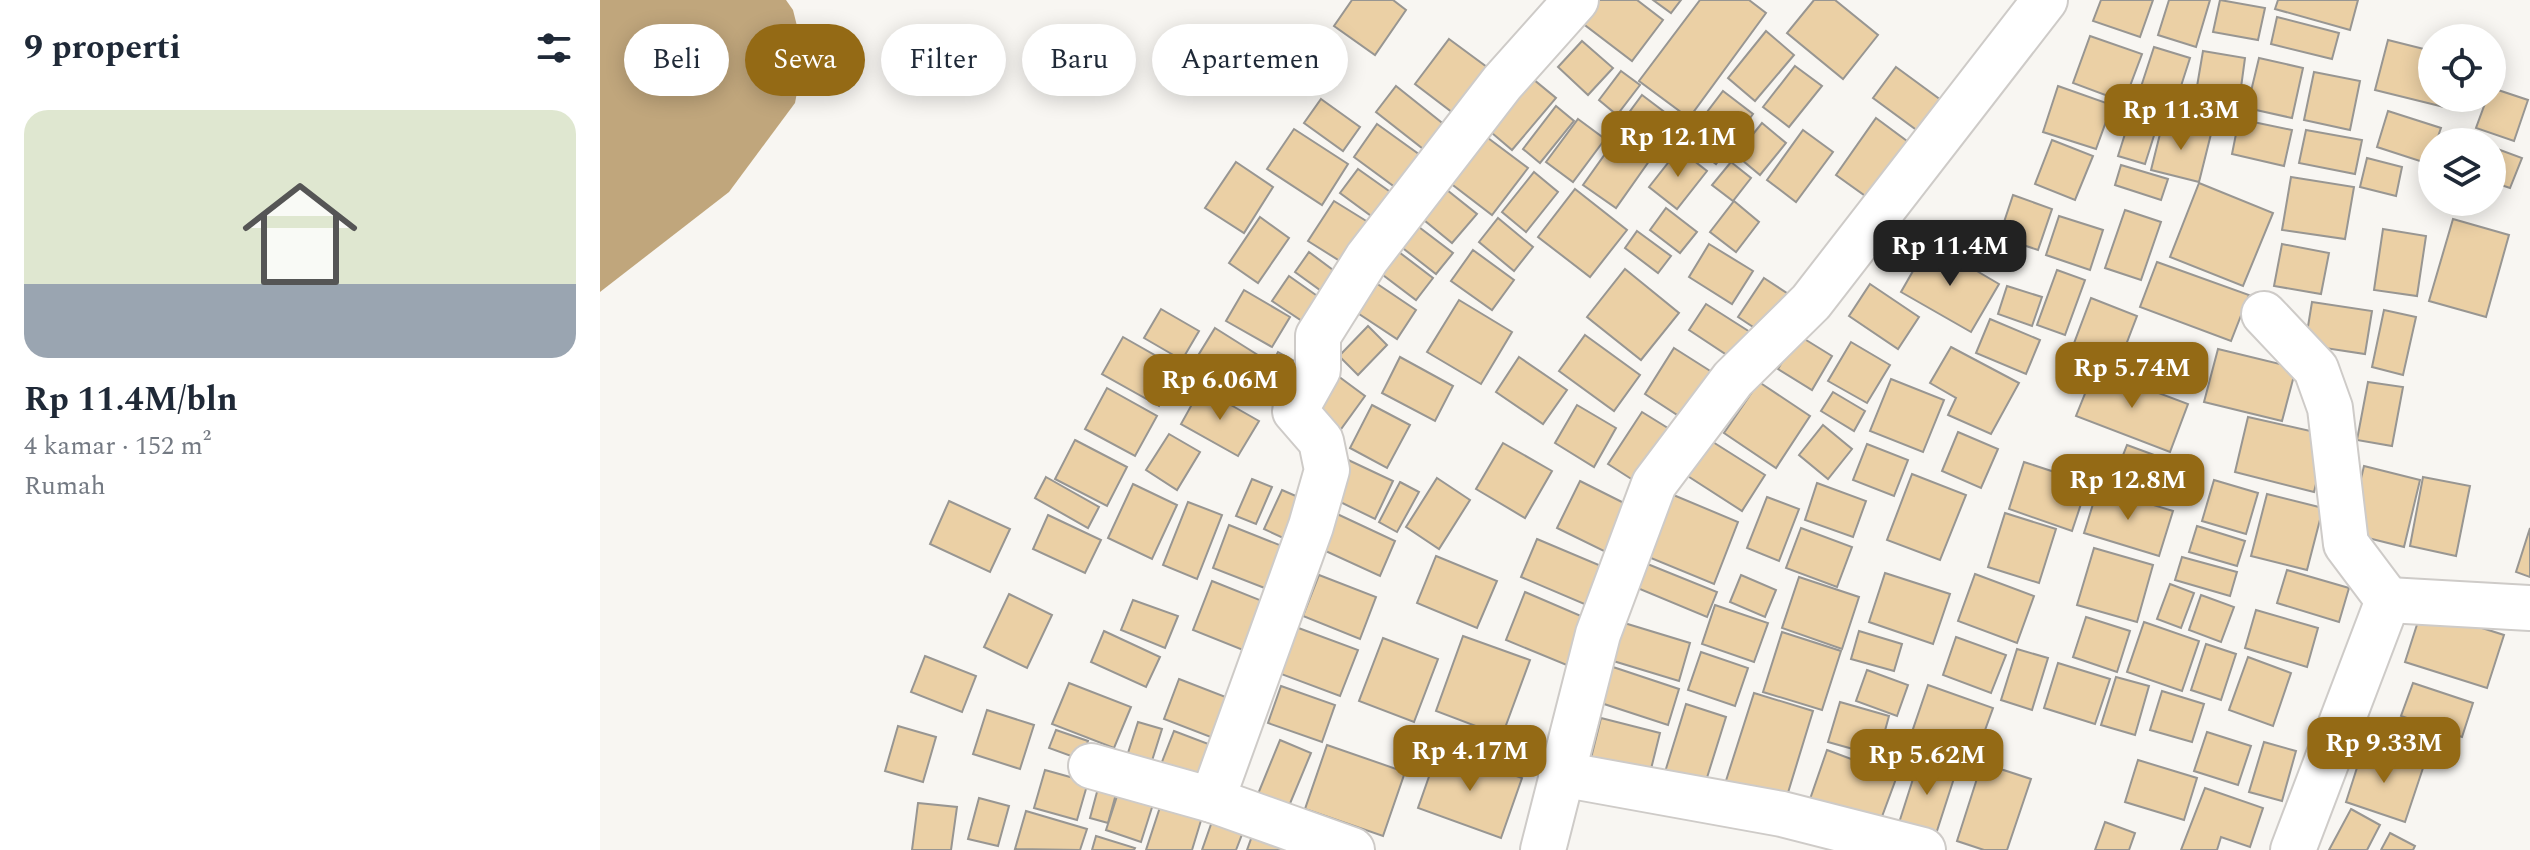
<!DOCTYPE html>
<html lang="id">
<head>
<meta charset="utf-8">
<style>
	:root { --surface:#fff; --page:#f2f2f3; --text:#1f2937; --muted:#747a83; --line:#e0e1e3; --accent:#946a15 }
	body { margin:0; font-family:Spectral,serif; background:var(--page); color:var(--text); height:100vh; display:flex; flex-direction:column; font-size:30px; white-space:nowrap }
	* { box-sizing:border-box; margin:0 }
	p { font-size:26px; color:var(--muted) }
	.icon { flex:none; width:44px; height:44px; fill:none; stroke:currentColor; stroke-width:2; stroke-linecap:round; stroke-linejoin:round }
	.map { position:relative; flex:1; overflow:hidden }
	.details { display:flex; flex-direction:column; background:var(--surface); width:600px }
	.details>* { flex:none }
	.hud { position:absolute; left:24px; top:24px; width:760px; height:72px; display:flex; gap:16px }
	.fabs { position:absolute; left:1818px; top:24px; display:grid; gap:16px }
	.fabs a { display:grid; place-items:center; width:88px; height:88px; border-radius:50%; background:var(--surface); box-shadow:0 4px 20px #0003; font-size:40px }
	.price { position:absolute; translate:-50% -68px; padding:0 18px; border-radius:16px; background:var(--accent); color:#fff; font-size:26px; line-height:52px; filter:drop-shadow(0 2px 4px #0008) }
	.price::after { content:''; position:absolute; left:50%; top:48px; width:24px; height:18px; margin-left:-12px; background:inherit; clip-path:polygon(0 0,100% 0,50% 100%) }
	.price.selected { background:#222; color:#fff }
	ul { padding:0; list-style:none }
	li { display:grid; align-content:center; gap:16px; height:424px; padding:0 24px }
	li+li { border-top:2px solid var(--line) }
	li span { display:grid; place-items:center; height:248px; border-radius:24px; color:#555 }
	li>.icon { margin-inline-start:auto }
	span .icon { width:144px; height:144px; fill:#fffc; stroke-width:1 }
	li b { font-size:34px }
	h2 { display:flex; justify-content:space-between; align-items:center; height:96px; padding:0 24px; font-size:34px }
	.chip { padding:0 28px; border-radius:36px; background:var(--surface); box-shadow:0 4px 20px #0003; font-size:28px; line-height:72px }
	.chip.selected { background:var(--accent); color:#fff }
	main { display:flex; flex:1; min-height:0 }
	.map>svg:first-child { display:block }
</style>
</head>
<body>
<main>
<section class="details">
<h2>9 properti<svg class="icon" aria-label="filters" viewBox="0 0 24 24"><path d="M4 7h16M4 17h16"/><circle cx="9" cy="7" r="2"/><circle cx="15" cy="17" r="2"/></svg></h2>
<ul>
<li><span style="background:linear-gradient(#dfe7d0 70%,#9aa5b1 0)"><svg class="icon" aria-label="home" viewBox="0 0 24 24"><path d="M3 11l9-7 9 7M6 9v11h12V9"/></svg></span><div><b>Rp 11.4M/bln</b><p>4 kamar · 152 m²</p><p>Rumah</p></div></li>
</ul>
</section>
<div class="map">
<svg width="1930" height="850" viewBox="0 0 1930 850">
	<rect width="100%" height="100%" fill="#f8f6f2"/>
	<path fill="#c0a67c" d="M0,0H186L193,10L204,54L195,103L129,192L0,292Z"/>
	<g fill="#ebd0a5" stroke="#989692" stroke-width="2">
		<path d="M752,0H793L806,10L775,55L734,26Z"/>
		<path d="M985,0H1037L1063,20L1032,61L973,16Z"/>
		<path d="M1053,0H1081L1071,13Z"/>
		<path d="M1100,0H1149L1166,13L1089,118L1039,81Z"/>
		<path d="M1214,0H1235L1278,35L1243,79L1187,33Z"/>
		<path d="M1501,0H1553L1540,37L1493,21Z"/>
		<path d="M1569,0H1610L1596,47L1558,35Z"/>
		<path d="M1620,0L1665,8L1658,40L1613,32Z"/>
		<path d="M1678,0H1758L1750,30L1675,9Z"/>
		<path d="M1677,17L1739,33L1732,59L1671,44Z"/>
		<path d="M1166,31L1194,55L1155,101L1128,78Z"/>
		<path d="M1490,36L1542,54L1524,102L1473,83Z"/>
		<path d="M849,39L895,73L861,119L815,84Z"/>
		<path d="M1788,40L1832,51V98H1854L1852,109L1775,90Z"/>
		<path d="M982,41L1013,68L988,95L958,67Z"/>
		<path d="M1554,47L1590,58L1573,111L1537,99Z"/>
		<path d="M1603,51L1645,58L1637,117L1593,110Z"/>
		<path d="M1659,58L1703,68L1692,118L1647,108Z"/>
		<path d="M1195,66L1222,86L1189,127L1163,107Z"/>
		<path d="M1296,67L1345,103L1322,134L1273,98Z"/>
		<path d="M922,70L956,98L912,150L879,122Z"/>
		<path d="M1021,71L1040,85L1017,115L999,100Z"/>
		<path d="M1714,72L1760,81L1750,130L1704,120Z"/>
		<path d="M796,86L856,134L836,159L776,112Z"/>
		<path d="M1458,86L1512,105L1496,149L1443,132Z"/>
		<path d="M1892,88L1928,100L1914,141L1876,128L1887,98H1892Z"/>
		<path d="M1123,91L1153,114L1116,164L1085,141Z"/>
		<path d="M1042,95L1079,123L1063,146L1025,118Z"/>
		<path d="M721,99L760,127L743,151L704,123Z"/>
		<path d="M956,106L974,121L940,163L923,149Z"/>
		<path d="M1788,111L1841,128L1836,142H1832L1829,164L1777,147Z"/>
		<path d="M1531,115L1558,123L1545,164L1518,156Z"/>
		<path d="M1276,118L1311,144L1271,200L1236,175Z"/>
		<path d="M978,119L1005,139L973,182L946,162Z"/>
		<path d="M1639,119L1692,130L1684,166L1632,154Z"/>
		<path d="M1563,122L1611,134L1599,182L1551,170Z"/>
		<path d="M1162,123L1186,143L1160,175L1136,155Z"/>
		<path d="M777,124L827,160L803,193L754,157Z"/>
		<path d="M694,129L748,164L722,205L667,169Z"/>
		<path d="M1203,130L1233,152L1196,202L1167,180Z"/>
		<path d="M1706,130L1762,140L1755,174L1699,163Z"/>
		<path d="M880,132L928,168L892,215L845,179Z"/>
		<path d="M1020,133L1052,157L1016,208L983,185Z"/>
		<path d="M1452,140L1493,156L1475,200L1435,184Z"/>
		<path d="M1892,147L1922,158L1910,188L1892,182Z"/>
		<path d="M1079,149L1107,171L1077,209L1049,187Z"/>
		<path d="M1767,158L1802,167L1796,196L1760,187Z"/>
		<path d="M636,162L673,187L644,233L605,208Z"/>
		<path d="M1131,162L1151,178L1133,201L1112,185Z"/>
		<path d="M1521,165L1568,179L1561,200L1515,185Z"/>
		<path d="M758,169L796,196L778,221L740,193Z"/>
		<path d="M934,172L958,192L926,232L902,212Z"/>
		<path d="M1691,177L1754,187L1745,239L1682,230Z"/>
		<path d="M837,182L877,214L852,243L813,211Z"/>
		<path d="M1599,183L1673,213L1643,286L1570,257Z"/>
		<path d="M975,189L1027,230L990,277L938,237Z"/>
		<path d="M1413,195L1452,209L1438,250L1399,237Z"/>
		<path d="M734,201L776,227L751,268L708,241Z"/>
		<path d="M1134,201L1159,222L1136,252L1110,232Z"/>
		<path d="M1066,208L1097,232L1080,253L1050,230Z"/>
		<path d="M1525,210L1561,222L1541,280L1505,268Z"/>
		<path d="M1459,216L1503,230L1490,270L1446,255Z"/>
		<path d="M660,217L689,238L658,283L629,263Z"/>
		<path d="M898,218L933,247L914,271L879,242Z"/>
		<path d="M1853,219L1909,235L1886,317L1829,301Z"/>
		<path d="M811,221L853,253L836,274L795,242Z"/>
		<path d="M1783,229L1826,236L1817,296L1774,290Z"/>
		<path d="M1037,231L1071,256L1058,273L1025,248Z"/>
		<path d="M1329,243L1399,284L1371,332L1301,292Z"/>
		<path d="M1109,244L1153,271L1132,304L1089,277Z"/>
		<path d="M1682,244L1729,253L1721,294L1674,286Z"/>
		<path d="M791,246L833,278L816,300L775,269Z"/>
		<path d="M873,250L914,280L892,310L851,281Z"/>
		<path d="M709,252L745,279L731,298L695,272Z"/>
		<path d="M1557,262L1649,295L1631,341L1540,307Z"/>
		<path d="M1025,269L1079,313L1041,360L987,317Z"/>
		<path d="M1457,270L1485,280L1465,335L1437,325Z"/>
		<path d="M689,276L730,305L714,329L672,301Z"/>
		<path d="M767,277L816,310L797,339L747,306Z"/>
		<path d="M1164,278L1196,299L1170,338L1138,317Z"/>
		<path d="M1270,284L1319,317L1298,349L1249,316Z"/>
		<path d="M1407,286L1442,297L1432,326L1398,314Z"/>
		<path d="M644,290L690,317L672,347L626,321Z"/>
		<path d="M1491,298L1537,316L1519,363L1473,346Z"/>
		<path d="M859,300L912,332L881,384L827,352Z"/>
		<path d="M1712,302L1772,311L1765,354L1705,345Z"/>
		<path d="M1106,304L1150,332L1133,359L1089,330Z"/>
		<path d="M561,309L599,331L582,360L544,338Z"/>
		<path d="M1784,310L1816,317L1803,375L1772,367Z"/>
		<path d="M1390,319L1440,340L1426,374L1376,353Z"/>
		<path d="M768,326L787,345L758,375L739,356Z"/>
		<path d="M615,328L669,362L645,401L591,367Z"/>
		<path d="M985,335L1040,375L1014,411L959,371Z"/>
		<path d="M1198,335L1232,356L1212,390L1178,369Z"/>
		<path d="M523,337L579,369L559,406L502,374Z"/>
		<path d="M1251,342L1290,365L1267,403L1228,381Z"/>
		<path d="M1351,347L1419,383L1391,434L1348,415L1356,398L1330,383Z"/>
		<path d="M1074,348L1115,374L1085,420L1045,394Z"/>
		<path d="M1618,349L1696,368L1682,421L1604,402Z"/>
		<path d="M678,352L714,372L690,414L655,395Z"/>
		<path d="M800,357L853,386L835,421L782,393Z"/>
		<path d="M919,357L967,390L943,424L896,392Z"/>
		<path d="M1495,369L1588,404L1570,452L1476,416Z"/>
		<path d="M734,373L765,396L736,436L705,413Z"/>
		<path d="M1291,379L1344,400L1323,452L1270,431Z"/>
		<path d="M1159,382L1210,416L1176,468L1124,433Z"/>
		<path d="M1768,382L1803,387L1792,446L1757,440Z"/>
		<path d="M507,388L557,416L535,456L485,429Z"/>
		<path d="M601,388L659,421L638,456L581,424Z"/>
		<path d="M1233,392L1265,411L1254,431L1221,411Z"/>
		<path d="M772,405L810,425L787,468L750,448Z"/>
		<path d="M977,405L1016,428L994,467L955,443Z"/>
		<path d="M1042,412L1071,430L1036,482L1008,464Z"/>
		<path d="M1648,417L1728,435L1714,492L1635,472Z"/>
		<path d="M1223,425L1252,449L1228,479L1199,455Z"/>
		<path d="M1358,432L1398,449L1381,488L1342,471Z"/>
		<path d="M569,434L600,452L577,490L546,470Z"/>
		<path d="M1105,437L1165,475L1142,511L1083,473Z"/>
		<path d="M475,440L527,467L507,506L455,479Z"/>
		<path d="M903,443L952,471L925,518L876,489Z"/>
		<path d="M1267,444L1308,460L1294,496L1253,480Z"/>
		<path d="M1527,445L1587,467L1573,503L1513,481Z"/>
		<path d="M744,458L793,481L775,519L726,495Z"/>
		<path d="M1424,462L1488,483L1472,531L1409,509Z"/>
		<path d="M1764,466L1820,480L1804,547L1748,533Z"/>
		<path d="M1312,474L1366,495L1340,560L1287,540Z"/>
		<path d="M446,477L499,507L488,528L435,498Z"/>
		<path d="M1823,477L1870,486L1856,556L1810,546Z"/>
		<path d="M837,478L870,500L839,549L806,527Z"/>
		<path d="M652,479L672,487L656,524L636,516Z"/>
		<path d="M1614,480L1658,493L1646,534L1602,521Z"/>
		<path d="M980,481L1034,508L1012,555L957,528Z"/>
		<path d="M800,482L819,492L797,532L779,522Z"/>
		<path d="M1217,483L1266,501L1253,537L1205,520Z"/>
		<path d="M533,484L577,505L552,559L508,538Z"/>
		<path d="M1498,488L1573,511L1559,556L1484,533Z"/>
		<path d="M682,490L712,503L694,543L664,529Z"/>
		<path d="M1071,494L1138,522L1114,584L1046,556Z"/>
		<path d="M1667,494L1723,508L1707,570L1651,556Z"/>
		<path d="M1167,497L1199,509L1179,561L1147,548Z"/>
		<path d="M349,501L410,529L390,572L330,544Z"/>
		<path d="M588,502L622,515L597,579L563,565Z"/>
		<path d="M735,513L795,541L780,576L719,548Z"/>
		<path d="M1405,513L1456,529L1439,583L1388,567Z"/>
		<path d="M448,515L501,540L485,573L433,549Z"/>
		<path d="M629,525L697,552L680,594L613,568Z"/>
		<path d="M1597,526L1645,541L1637,566L1589,552Z"/>
		<path d="M1201,528L1252,547L1237,587L1186,568Z"/>
		<path d="M1930,528V577L1916,572Z"/>
		<path d="M937,539L1013,571L996,609L921,577Z"/>
		<path d="M1494,548L1553,565L1537,622L1477,605Z"/>
		<path d="M836,556L897,581L877,628L817,603Z"/>
		<path d="M1582,557L1637,572L1630,596L1575,580Z"/>
		<path d="M1045,563L1117,592L1107,617L1035,587Z"/>
		<path d="M1687,570L1749,588L1739,622L1677,603Z"/>
		<path d="M1285,573L1350,594L1333,644L1269,622Z"/>
		<path d="M1375,574L1434,596L1417,643L1358,621Z"/>
		<path d="M719,575L776,597L760,639L703,616Z"/>
		<path d="M1141,575L1176,590L1165,617L1130,602Z"/>
		<path d="M1199,577L1259,597L1242,649L1182,628Z"/>
		<path d="M612,581L677,607L658,656L593,630Z"/>
		<path d="M1570,584L1594,593L1581,628L1557,619Z"/>
		<path d="M925,592L988,619L969,666L906,640Z"/>
		<path d="M409,594L452,615L427,668L384,647Z"/>
		<path d="M1601,595L1634,607L1621,642L1589,630Z"/>
		<path d="M533,600L578,616L565,648L521,630Z"/>
		<path d="M1115,605L1168,623L1154,662L1102,644Z"/>
		<path d="M1822,609L1904,635L1887,688L1805,662Z"/>
		<path d="M1656,610L1718,628L1707,667L1645,648Z"/>
		<path d="M1486,617L1530,631L1517,672L1473,657Z"/>
		<path d="M1021,622L1090,643L1079,681L1010,660Z"/>
		<path d="M1544,622L1599,641L1582,691L1527,672Z"/>
		<path d="M685,623L758,650L740,696L668,669Z"/>
		<path d="M504,631L560,657L546,687L491,662Z"/>
		<path d="M1259,631L1302,644L1294,671L1251,659Z"/>
		<path d="M1182,632L1241,651L1222,710L1163,692Z"/>
		<path d="M863,636L930,660L902,736L836,711Z"/>
		<path d="M1356,637L1406,655L1391,693L1343,675Z"/>
		<path d="M783,638L838,659L814,722L759,701Z"/>
		<path d="M1606,644L1636,654L1621,700L1591,690Z"/>
		<path d="M1417,649L1448,658L1432,710L1401,700Z"/>
		<path d="M1101,652L1148,668L1135,706L1088,690Z"/>
		<path d="M325,656L376,676L362,712L311,692Z"/>
		<path d="M1648,657L1691,673L1673,726L1629,710Z"/>
		<path d="M1458,663L1510,679L1495,724L1444,708Z"/>
		<path d="M1010,666L1079,689L1068,725L998,702Z"/>
		<path d="M1267,670L1308,685L1297,716L1256,701Z"/>
		<path d="M1516,677L1549,686L1535,735L1501,725Z"/>
		<path d="M579,679L636,701L621,741L564,719Z"/>
		<path d="M469,683L531,707L514,748L452,724Z"/>
		<path d="M1813,683L1873,703L1862,737L1801,716Z"/>
		<path d="M1328,685L1393,708L1376,755L1312,732Z"/>
		<path d="M681,686L735,705L722,742L668,723Z"/>
		<path d="M1562,691L1604,704L1592,742L1550,730Z"/>
		<path d="M1154,693L1213,711L1183,809L1123,790Z"/>
		<path d="M1240,702L1289,716L1278,756L1228,742Z"/>
		<path d="M1086,704L1126,717L1105,784L1065,772Z"/>
		<path d="M387,710L434,725L420,769L373,754Z"/>
		<path d="M1001,718L1060,733L1050,773L991,758Z"/>
		<path d="M538,722L562,729L550,767L526,759Z"/>
		<path d="M298,726L336,737L323,782L285,771Z"/>
		<path d="M456,730L488,741L482,760L449,748Z"/>
		<path d="M574,731L619,748L606,784L560,767Z"/>
		<path d="M1607,732L1651,746L1638,785L1594,771Z"/>
		<path d="M680,740L711,753L689,806L658,794Z"/>
		<path d="M1664,742L1696,751L1682,801L1649,792Z"/>
		<path d="M727,745L805,772L783,836L705,809Z"/>
		<path d="M839,748L922,778L901,838L818,808Z"/>
		<path d="M1763,749L1823,768L1805,822L1746,802Z"/>
		<path d="M1227,750L1297,776L1277,830L1208,805Z"/>
		<path d="M1320,757L1357,769L1335,837L1298,826Z"/>
		<path d="M1538,760L1597,778L1584,820L1525,802Z"/>
		<path d="M1382,763L1431,779L1407,850H1384L1357,841Z"/>
		<path d="M445,770L488,782L477,820L434,808Z"/>
		<path d="M501,777L519,783L508,823L490,818Z"/>
		<path d="M520,787L555,798L541,842L506,830Z"/>
		<path d="M1605,788L1663,808L1650,847L1621,837L1617,850H1581Z"/>
		<path d="M379,798L409,806L398,846L368,839Z"/>
		<path d="M562,801L603,814L592,850H546Z"/>
		<path d="M318,803L357,807L351,850H312Z"/>
		<path d="M1751,809L1780,825L1767,850H1729Z"/>
		<path d="M426,811L487,829L480,850L415,849Z"/>
		<path d="M615,813L646,824L636,850H602Z"/>
		<path d="M1505,822L1535,833L1529,850H1495Z"/>
		<path d="M656,825L688,850H647Z"/>
		<path d="M1790,833L1815,846L1813,850H1781Z"/>
		<path d="M496,836L535,848L534,850H492Z"/>
	</g>
	<g fill="none" stroke-linecap="round" stroke-linejoin="round">
		<g stroke="#cecbc8" stroke-width="48">
			<g id="minor">
				<path d="M1664,314L1716,369L1730,408L1746,544L1788,600"/>
				<path d="M1788,600L1930,608"/>
				<path d="M491,766L612,800L752,850"/>
				<path d="M961,774L1182,814L1323,850"/>
				<path d="M612,800L711,526L727,470L721,441L695,411L718,370V336L767,258L902,83L976,0"/>
				<path d="M943,850L998,634L1054,484L1133,379L1211,302L1445,0"/>
				<path d="M1693,850L1788,600"/>
			</g>
		</g>
		<use href="#minor" stroke="#fff" stroke-width="44"/>
	</g>
</svg>
<div class="fabs">
<a><svg class="icon" aria-label="locate" viewBox="0 0 24 24"><circle cx="12" cy="12" r="6"/><path d="M12 2v4M12 18v4M2 12h4M18 12h4"/></svg></a>
<a><svg class="icon" aria-label="layers" viewBox="0 0 24 24"><path d="M12 4l9 5-9 5-9-5zM3 14l9 5 9-5"/></svg></a>
</div>
<b class="price" style="left:1581px;top:152px">Rp 11.3M</b>
<b class="price" style="left:1078px;top:179px">Rp 12.1M</b>
<b class="price selected" style="left:1350px;top:288px">Rp 11.4M</b>
<b class="price" style="left:1532px;top:410px">Rp 5.74M</b>
<b class="price" style="left:620px;top:422px">Rp 6.06M</b>
<b class="price" style="left:1528px;top:522px">Rp 12.8M</b>
<b class="price" style="left:1784px;top:785px">Rp 9.33M</b>
<b class="price" style="left:870px;top:793px">Rp 4.17M</b>
<b class="price" style="left:1327px;top:797px">Rp 5.62M</b>
<div class="hud">
<a class="chip">Beli</a>
<a class="chip selected">Sewa</a>
<a class="chip">Filter</a>
<a class="chip">Baru</a>
<a class="chip">Apartemen</a>
</div>
</div>
</main>
</body>
</html>
